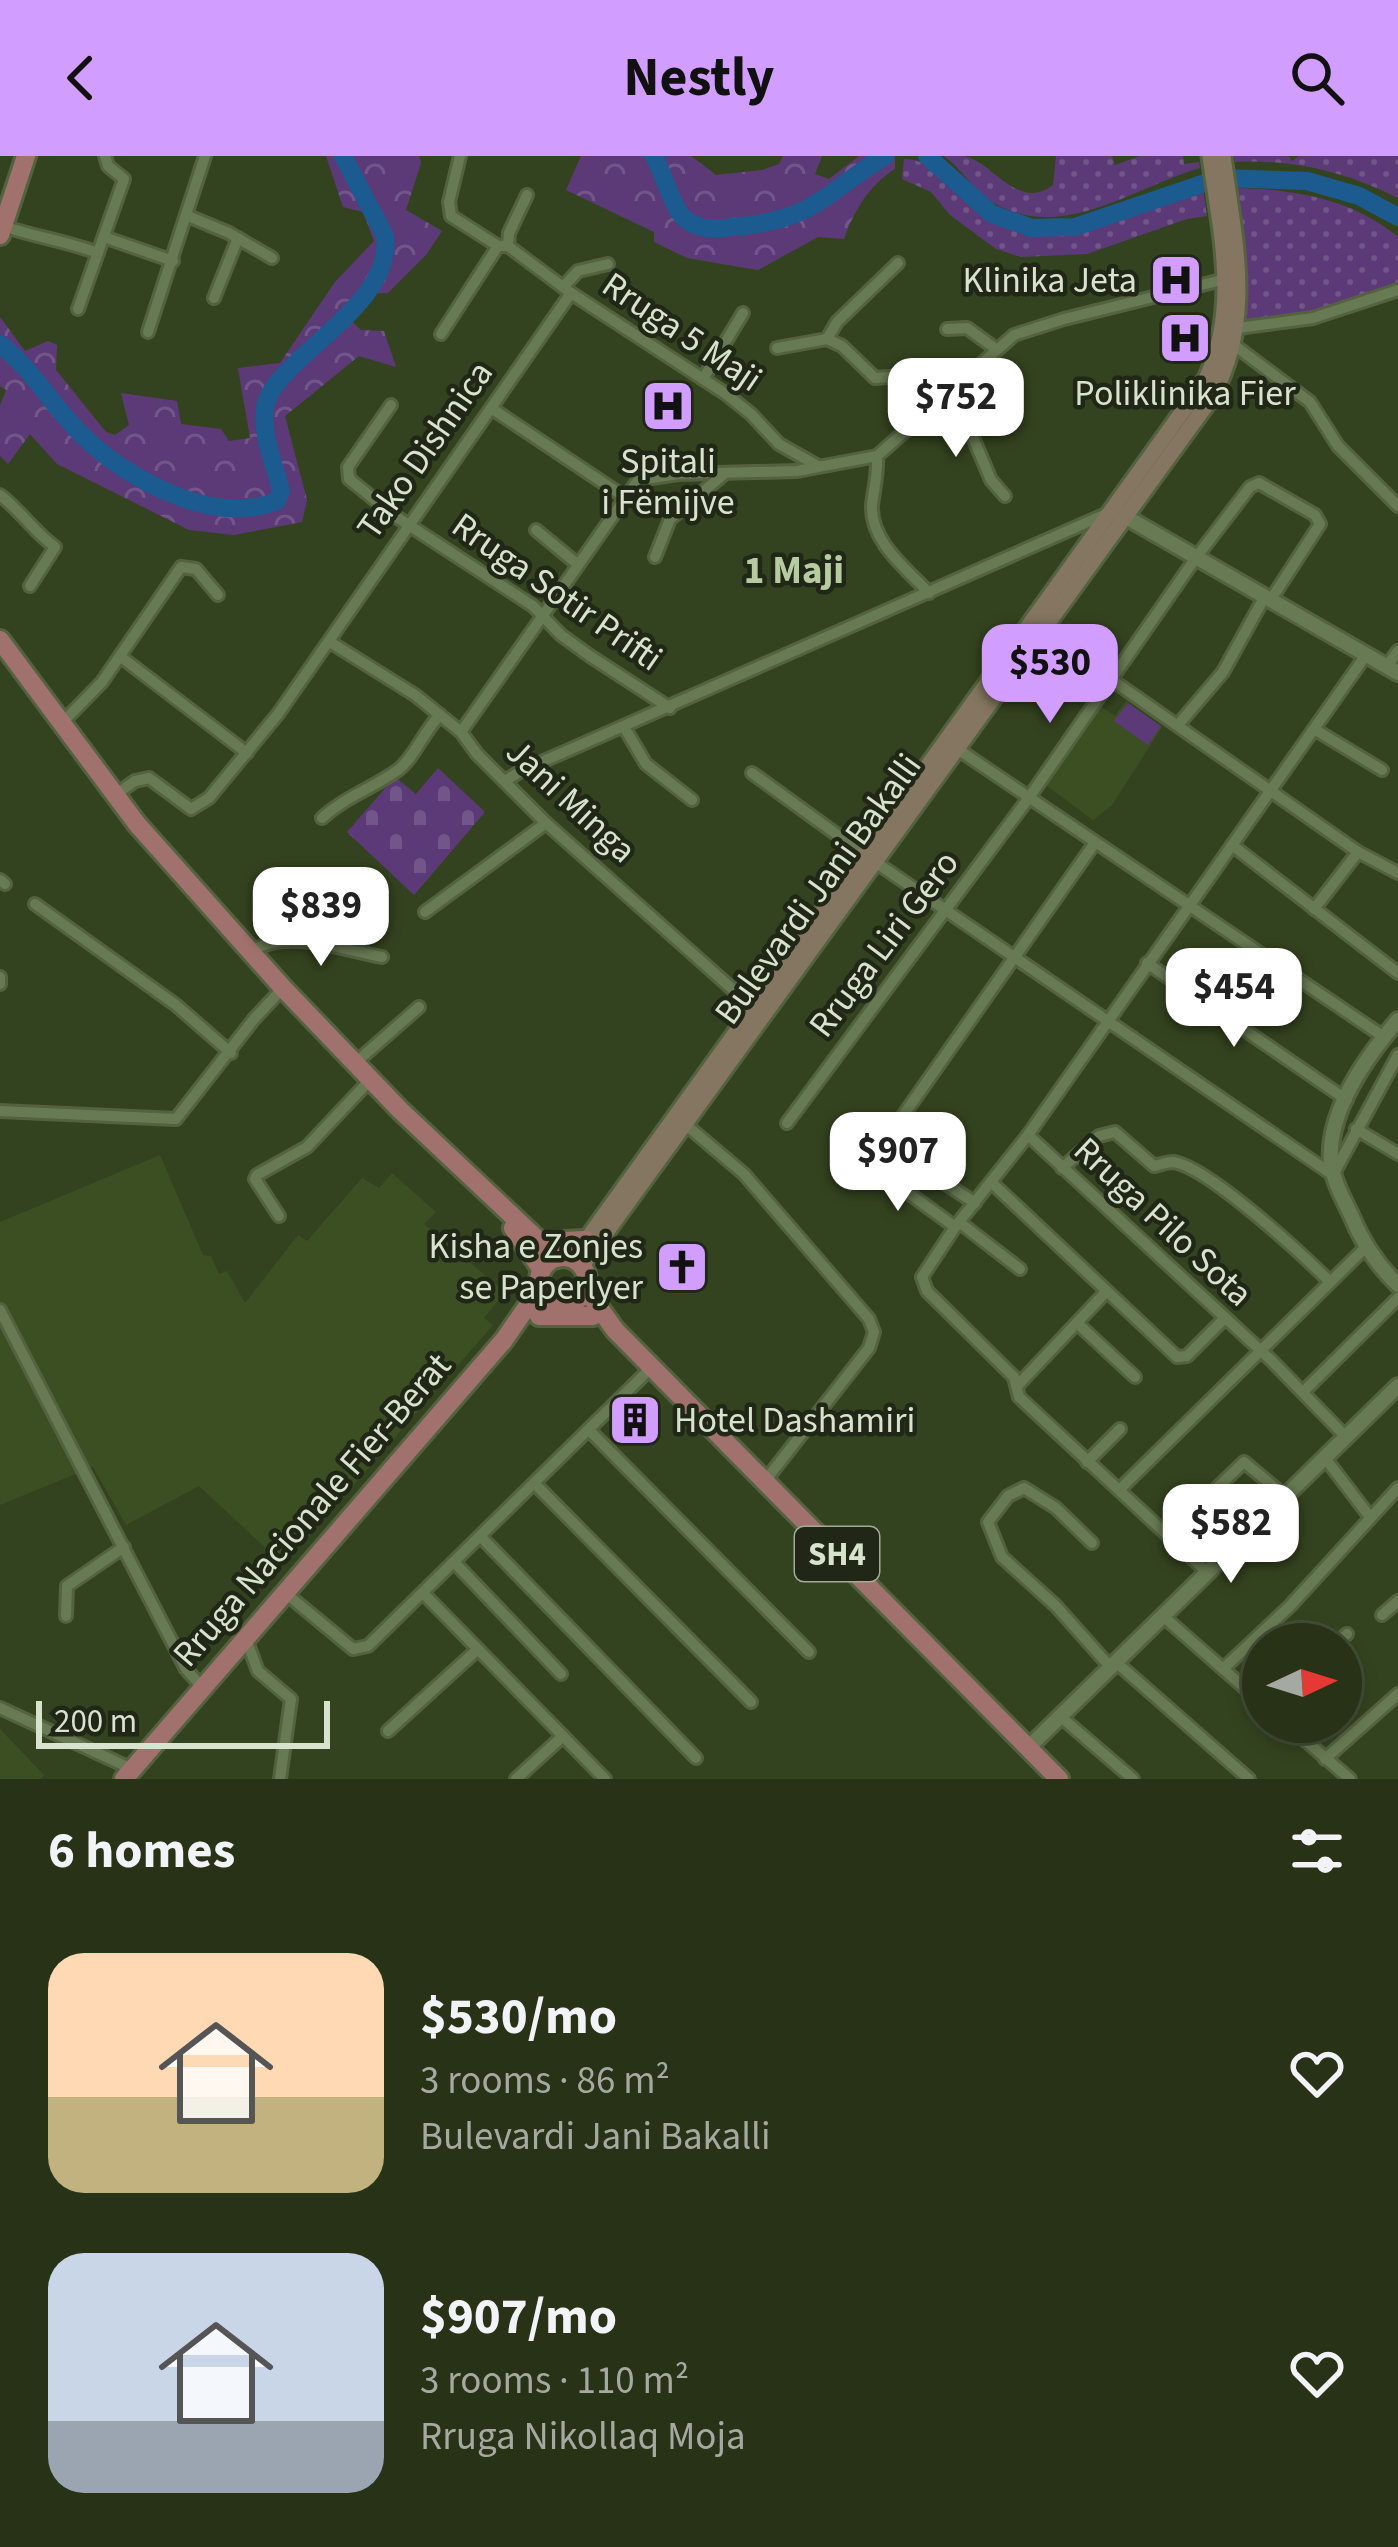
<!DOCTYPE html>
<html lang="en">
<head>
<meta charset="utf-8">
<style>
	:root { --surface:#273217; --page:#333e24; --text:#f1f3f6; --muted:#a4aaa1; --line:#434d36; --accent:#d19dfe }
	body { margin:0; font-family:"Source Sans 3",sans-serif; background:var(--page); color:var(--text); height:100vh; display:flex; flex-direction:column; font-size:45px; white-space:nowrap }
	* { box-sizing:border-box; margin:0 }
	p { font-size:39px; color:var(--muted) }
	.icon { flex:none; width:66px; height:66px; fill:none; stroke:currentColor; stroke-width:2; stroke-linecap:round; stroke-linejoin:round }
	.map { position:relative; height:1623px; overflow:hidden }
	.sheet { display:flex; flex-direction:column; background:var(--surface); flex:1 }
	.sheet>* { flex:none }
	.needle { width:78px; rotate:86deg }
	.tools { position:absolute; left:1242px; top:1467px; display:grid; gap:24px }
	.tools a { display:grid; place-items:center; width:120px; height:120px; border-radius:50%; background:var(--surface); box-shadow:0 6px 18px #0003,0 0 0 3px var(--line); font-size:60px }
	.scale { position:absolute; left:36px; bottom:30px; width:294px; box-sizing:border-box; padding-left:12px; border:6px solid #d8e3cd; border-top:0; font-size:33px; line-height:42px; white-space:nowrap; color:#d8e3cd; -webkit-text-stroke:9px #202717; paint-order:stroke }
	.price { position:absolute; translate:-50% -102px; padding:0 27px; border-radius:24px; background:#fff; color:#222; font-size:39px; line-height:78px; filter:drop-shadow(0 3px 6px #0008) }
	.price::after { content:''; position:absolute; left:50%; top:72px; width:36px; height:27px; margin-left:-18px; background:inherit; clip-path:polygon(0 0,100% 0,50% 100%) }
	.price.selected { background:var(--accent); color:#111 }
	ul { padding:0; list-style:none }
	li { display:flex; align-items:center; gap:36px; height:300px; padding:0 48px }
	li span { display:grid; place-items:center; flex:none; width:336px; height:240px; border-radius:36px; color:#555 }
	li>.icon { margin-inline-start:auto }
	span .icon { width:144px; height:144px; fill:#fffc; stroke-width:1 }
	li b { font-size:51px }
	h2 { display:flex; justify-content:space-between; align-items:center; height:144px; padding:0 48px; font-size:51px }
	header { display:flex; justify-content:space-between; align-items:center; height:156px; padding:0 48px; background:var(--accent); color:#111; font-size:54px; font-weight:700 }
	.map>svg:first-child { display:block }
</style>
</head>
<body>
<header><svg class="icon" aria-label="back" viewBox="0 0 24 24"><path d="M15 5l-7 7 7 7"/></svg>Nestly<svg class="icon" aria-label="search" viewBox="0 0 24 24"><circle cx="10" cy="10" r="6"/><path d="M15 15l6 6"/></svg></header>
<div class="map">
<svg width="1398" height="1623" viewBox="0 0 1398 1623">
	<defs>
		<pattern id="forest-crowns" width="20" height="18" patternUnits="userSpaceOnUse" patternTransform="scale(3)"><rect width="20" height="18" fill="#5c3a77"/><path d="M2 6a3 3 0 1 1 6 0M12 15a3 3 0 1 1 6 0" fill="none" stroke="#735689"/></pattern>
		<pattern id="cemetery-stones" width="16" height="16" patternUnits="userSpaceOnUse" patternTransform="scale(3)"><rect width="16" height="16" fill="#5c3a77"/><path d="M2 7V4a2 2 0 0 1 4 0v3zM10 15v-3a2 2 0 0 1 4 0v3z" fill="#735689"/></pattern>
		<pattern id="park-dots" width="8" height="8" patternUnits="userSpaceOnUse" patternTransform="scale(3)"><rect width="8" height="8" fill="#5c3a77"/><path d="M2 2h.1M6 6h.1" fill="none" stroke="#735689" stroke-width="1.8" stroke-linecap="round"/></pattern>
	</defs>
	<rect width="100%" height="100%" fill="#34431f"/>
	<g fill="#3c4f22">
		<path d="M1126,545L1162,571L1112,649L1093,664L1043,627L1099,549L1115,560Z"/>
		<path d="M160,999L203,1099L211,1100L219,1118L227,1115L245,1147L298,1079L307,1085L362,1022L379,1032L392,1017L436,1056L424,1068L505,1136L484,1162L493,1169L284,1409L199,1330L126,1369L93,1311L0,1349V1066Z"/>
		<path d="M0,1573L44,1619L41,1623H0Z"/>
	</g>
	<path fill="#5c3a77" d="M1128,547L1161,570L1148,589L1114,565Z"/>
	<g fill="url(#forest-crowns)">
		<path d="M326,0H419L421,7L406,54L442,75L426,99L388,137L362,138L345,159L361,174L384,175L396,211L359,200L285,260L307,344L302,366L234,379L189,374L57,308L30,278L8,308L0,300V249L6,234L0,230V161L25,195L48,185L57,189L56,214L106,276L115,279L129,269L121,237L177,245L181,268L221,273L229,285L250,282L238,212L280,207L335,126L374,85L363,56L343,51Z"/>
		<path d="M581,0H691L716,19L762,14L779,8L783,0H822L815,18L829,23L859,0H895V13C869,29 854,55 844,83L818,81L758,114L687,102L654,86V76L566,34Z"/>
	</g>
	<path fill="url(#cemetery-stones)" d="M438,612L485,656L414,739L347,676L395,621L416,638Z"/>
	<g fill="url(#park-dots)">
		<path d="M944,0C951,0 958,0 964,0C993,6 1018,56 1053,29L1056,0H1112L1115,9L1140,0H1183L1184,8L1199,6L1200,12C1134,31 1061,88 992,46C973,34 962,13 944,0Z"/>
		<path d="M1234,0H1288L1292,5L1299,0H1398V42C1346,16 1294,3 1235,6Z"/>
		<path d="M904,3C937,2 958,44 984,61C1003,72 1025,79 1046,80C1098,82 1148,48 1196,34L1203,33L1207,60L1187,63L1087,98L1021,101L996,93L950,59L931,36L902,23Z"/>
		<path d="M1237,32C1297,34 1350,42 1398,81V131C1347,150 1296,166 1241,169L1235,61Z"/>
	</g>
	<g fill="none" stroke-linecap="round" stroke-linejoin="round">
		<g stroke="#1b5b90" stroke-width="18">
			<path d="M654,0C663,17 671,47 682,60C695,75 717,73 735,71C816,63 822,39 885,0"/>
			<path d="M927,0L992,58L1032,72L1075,71L1220,22L1307,25L1359,40L1398,61"/>
			<path d="M0,188C32,213 53,251 82,279C127,323 213,371 277,345L281,335C275,309 261,280 265,252C271,204 395,152 385,80L343,0"/>
		</g>
		<g stroke="#546240" stroke-width="16">
			<g id="minor">
				<path d="M460,0L449,46L451,60L498,90H508L571,137L726,238L751,258L779,288L818,310"/>
				<path d="M188,60L229,77L272,102"/>
				<path d="M3,70C35,81 66,85 98,97"/>
				<path d="M104,81L173,105"/>
				<path d="M508,90L509,77L527,39"/>
				<path d="M898,107L837,166L827,183L842,190L875,222L920,219L952,232L991,324L1005,340"/>
				<path d="M564,130L578,115L608,108"/>
				<path d="M214,142L238,82"/>
				<path d="M78,153L124,23L108,10L105,0"/>
				<path d="M1238,172L1313,162L1398,134"/>
				<path d="M947,173L967,172L996,193"/>
				<path d="M148,176L205,0"/>
				<path d="M441,178L498,90"/>
				<path d="M1234,189L1310,246L1338,290L1398,350"/>
				<path d="M777,192L827,183"/>
				<path d="M703,223L743,157"/>
				<path d="M391,249L348,311L349,323L395,360L533,450L561,479L590,500L670,552"/>
				<path d="M491,252L623,340"/>
				<path d="M877,300C878,318 874,332 872,349C870,386 907,413 929,437"/>
				<path d="M0,339C21,355 34,376 55,391L30,430"/>
				<path d="M536,374L576,407"/>
				<path d="M655,401L670,363L723,319"/>
				<path d="M1042,475L1358,696L1398,717"/>
				<path d="M330,486L415,539L461,576L477,598L546,667L757,855"/>
				<path d="M121,501L247,597"/>
				<path d="M1387,510L1398,495"/>
				<path d="M61,568L102,526L181,411L196,413L218,439"/>
				<path d="M1178,569L1223,516L1264,442"/>
				<path d="M624,571L646,608L692,644"/>
				<path d="M1314,573L1382,614"/>
				<path d="M461,576L638,324L678,318L797,315L877,300L1014,179L1064,163L1230,122"/>
				<path d="M956,592L1384,881"/>
				<path d="M752,617L865,699L1333,1019L1398,899"/>
				<path d="M505,625L521,615L1106,358"/>
				<path d="M115,639L135,625L149,622L191,653L209,642L278,558L571,137"/>
				<path d="M322,662C345,641 373,632 398,614C414,602 424,575 440,559"/>
				<path d="M1232,689L1398,817"/>
				<path d="M0,724L5,728"/>
				<path d="M35,748L176,849L231,897"/>
				<path d="M1314,753L1358,696"/>
				<path d="M425,756L546,667"/>
				<path d="M252,795C288,772 343,794 382,801"/>
				<path d="M1147,807L1347,944"/>
				<path d="M0,821V828"/>
				<path d="M354,908L419,851"/>
				<path d="M0,955L176,963L254,863L283,832"/>
				<path d="M787,967L1028,643L1195,403L1250,331L1259,327L1315,359L1320,368L1270,445"/>
				<path d="M685,968L744,1018L869,1163L874,1176L869,1192L765,1325"/>
				<path d="M1356,973L1398,998"/>
				<path d="M1028,979L1272,1205L1346,1281"/>
				<path d="M884,987L975,1047"/>
				<path d="M1062,1012L1099,980L1115,976L1154,1010C1160,1009 1166,1006 1173,1006C1207,1010 1303,1099 1329,1125"/>
				<path d="M992,1027L1177,1201L1187,1200L1224,1163"/>
				<path d="M279,1060L255,1023L257,1019L307,991L370,924"/>
				<path d="M959,1066L1020,1113"/>
				<path d="M955,1071L869,1008L1094,688"/>
				<path d="M0,1154L186,1513L202,1531"/>
				<path d="M1078,1168L1135,1221"/>
				<path d="M1018,1229L1105,1137"/>
				<path d="M1303,1236L1398,1142"/>
				<path d="M589,1274L809,1496"/>
				<path d="M1325,1302L1370,1361"/>
				<path d="M1087,1306L1120,1273"/>
				<path d="M534,1327L751,1546"/>
				<path d="M1119,1334L1366,1091"/>
				<path d="M1169,1378L1244,1306L1286,1341"/>
				<path d="M480,1380L696,1602"/>
				<path d="M1092,1387L1056,1352L1024,1332L1008,1340L988,1366L1002,1401L1056,1450L1112,1513"/>
				<path d="M454,1406L561,1518"/>
				<path d="M1208,1417L1019,1241L1014,1221L927,1135L922,1121L955,1071L1028,979L1366,499"/>
				<path d="M283,1435L353,1493L368,1490L653,1210"/>
				<path d="M423,1437L605,1623"/>
				<path d="M1382,1459L1398,1445"/>
				<path d="M66,1460L67,1430L124,1391"/>
				<path d="M1164,1461L1263,1548"/>
				<path d="M1269,1470L1288,1488"/>
				<path d="M246,1483L258,1515L291,1543L280,1623"/>
				<path d="M1335,1488L1347,1478"/>
				<path d="M1117,1507L1249,1623"/>
				<path d="M1223,1513L1290,1450L1398,1332"/>
				<path d="M0,1552L132,1613"/>
				<path d="M1061,1561L1133,1623"/>
				<path d="M1284,1566L1350,1623"/>
				<path d="M388,1575L478,1493"/>
				<path d="M1325,1603L1398,1538"/>
				<path d="M516,1623L563,1580"/>
			</g>
		</g>
		<g stroke="#546240" stroke-width="20">
			<g id="tertiary">
				<path d="M1119,357L1398,517"/>
				<path d="M1398,864C1367,900 1327,956 1331,1006C1333,1025 1343,1042 1351,1059C1362,1086 1377,1109 1398,1129"/>
				<path d="M1028,1592L1398,1230"/>
			</g>
		</g>
		<g stroke="#546240" stroke-width="21">
			<g id="secondary">
				<path d="M572,1104L1206,223C1240,152 1220,74 1210,0"/>
				<path d="M581,1111L1212,241C1255,163 1234,83 1223,0"/>
			</g>
		</g>
		<g stroke="#546240" stroke-width="24">
			<g id="primary">
				<path d="M0,79L26,0"/>
				<path d="M0,484L137,668L283,832L400,954L557,1102"/>
				<path d="M513,1072L542,1114"/>
				<path d="M541,1086L586,1084"/>
				<circle cx="563" cy="1125" r="24"/>
				<path d="M585,1132L615,1174L1059,1623"/>
				<path d="M539,1160H593"/>
				<path d="M124,1623L504,1184L540,1132"/>
			</g>
		</g>
		<use href="#minor" stroke="#687a53" stroke-width="10"/>
		<use href="#tertiary" stroke="#687a53" stroke-width="14"/>
		<use href="#secondary" stroke="#847660" stroke-width="15"/>
		<use href="#primary" stroke="#a1726d" stroke-width="18"/>
	</g>
	<defs>
		<g id="hospital-square" transform="scale(2.7)"><rect x="-9" y="-9" width="18" height="18" rx="4" fill="#d19dfe" stroke="#202717"/><path d="M-5-5h3v3.5h4V-5h3V5h-3V1.5h-4V5h-3Z" fill="#111"/></g>
		<g id="church-square" transform="scale(2.7)"><rect x="-9" y="-9" width="18" height="18" rx="4" fill="#d19dfe" stroke="#202717"/><path d="M-1.2-6h2.4v3.5h3.3v2.4h-3.3V6h-2.4V-.1h-3.3v-2.4h3.3Z" fill="#111"/></g>
		<g id="building-square" transform="scale(2.7)"><rect x="-9" y="-9" width="18" height="18" rx="4" fill="#d19dfe" stroke="#202717"/><path d="M-4-6H4V6H1V3H-1V6H-4ZM-2.5-4.3h1.7v1.8h-1.7ZM.8-4.3h1.7v1.8H.8ZM-2.5-1h1.7V.8h-1.7ZM.8-1h1.7V.8H.8Z" fill="#111"/></g>
	</defs>
	<g fill-rule="evenodd">
		<use href="#hospital-square" x="1176" y="124"/>
		<use href="#hospital-square" x="1185" y="182"/>
		<use href="#hospital-square" x="668" y="250"/>
		<use href="#church-square" x="682" y="1111"/>
		<use href="#building-square" x="635" y="1264"/>
	</g>
	<g text-anchor="middle" dominant-baseline="central" stroke-width="9" stroke-linejoin="round" paint-order="stroke">
		<rect fill="#202717" stroke="#a1ab96" stroke-width="3" x="795" y="1371" width="84" height="54" rx="9"/>
		<g font-size="33" font-weight="bold" fill="#d8e3cd">
			<text x="837" y="1398">SH4</text>
		</g>
		<g font-size="36" fill="#d8e3cd" stroke="#202717" text-anchor="end">
			<text x="1137" y="124">Klinika Jeta</text>
			<text x="1185" y="237" text-anchor="middle">Poliklinika Fier</text>
			<text x="668" y="305" text-anchor="middle">Spitali<tspan x="668" dy="41">i Fëmijve</tspan></text>
			<text x="643" y="1090">Kisha e Zonjes<tspan x="643" dy="41">se Paperlyer</tspan></text>
			<text x="674" y="1264" text-anchor="start">Hotel Dashamiri</text>
		</g>
		<g font-size="36" fill="#d8e3cd" stroke="#202717">
			<text transform="translate(682 176) rotate(34)">Rruga 5 Maji</text>
			<text transform="translate(425 294) rotate(-55)">Tako Dishnica</text>
			<text transform="translate(557 436) rotate(35)">Rruga Sotir Prifti</text>
			<text transform="translate(571 645) rotate(43)">Jani Minga</text>
			<text transform="translate(818 733) rotate(-54)">Bulevardi Jani Bakalli</text>
			<text transform="translate(884 788) rotate(-53)">Rruga Liri Gero</text>
			<text transform="translate(1163 1066) rotate(43)">Rruga Pilo Sota</text>
			<text transform="translate(312 1354) rotate(-49)">Rruga Nacionale Fier-Berat</text>
		</g>
		<g font-size="39" font-weight="bold" fill="#b7cba1" stroke="#202717">
			<text x="794" y="415">1 Maji</text>
		</g>
	</g>
</svg>
<div class="tools">
<a><svg class="needle" viewBox="-14 -14 28 28"><path d="M0-13l5 13h-10z" fill="#e53935"/><path d="M0 13l5-13h-10z" fill="#a4aaa1"/></svg></a>
</div>
<div class="scale">200 m</div>
<b class="price" style="left:956px;top:304px">$752</b>
<b class="price selected" style="left:1050px;top:570px">$530</b>
<b class="price" style="left:321px;top:813px">$839</b>
<b class="price" style="left:1234px;top:894px">$454</b>
<b class="price" style="left:898px;top:1058px">$907</b>
<b class="price" style="left:1231px;top:1430px">$582</b>
</div>
<section class="sheet">
<h2>6 homes<svg class="icon" aria-label="filters" viewBox="0 0 24 24"><path d="M4 7h16M4 17h16"/><circle cx="9" cy="7" r="2"/><circle cx="15" cy="17" r="2"/></svg></h2>
<ul>
<li><span style="background:linear-gradient(#ffd9b3 60%,#c2b280 0)"><svg class="icon" aria-label="home" viewBox="0 0 24 24"><path d="M3 11l9-7 9 7M6 9v11h12V9"/></svg></span><div><b>$530/mo</b><p>3 rooms · 86 m²</p><p>Bulevardi Jani Bakalli</p></div><svg class="icon" aria-label="heart" viewBox="0 0 24 24"><path d="M12 20l-8-8c-3-5 5-10 8-4 3-6 11-1 8 4z"/></svg></li>
<li><span style="background:linear-gradient(#c9d6e8 70%,#9aa5b1 0)"><svg class="icon" aria-label="home" viewBox="0 0 24 24"><path d="M3 11l9-7 9 7M6 9v11h12V9"/></svg></span><div><b>$907/mo</b><p>3 rooms · 110 m²</p><p>Rruga Nikollaq Moja</p></div><svg class="icon" aria-label="heart" viewBox="0 0 24 24"><path d="M12 20l-8-8c-3-5 5-10 8-4 3-6 11-1 8 4z"/></svg></li>
</ul>
</section>
</body>
</html>
